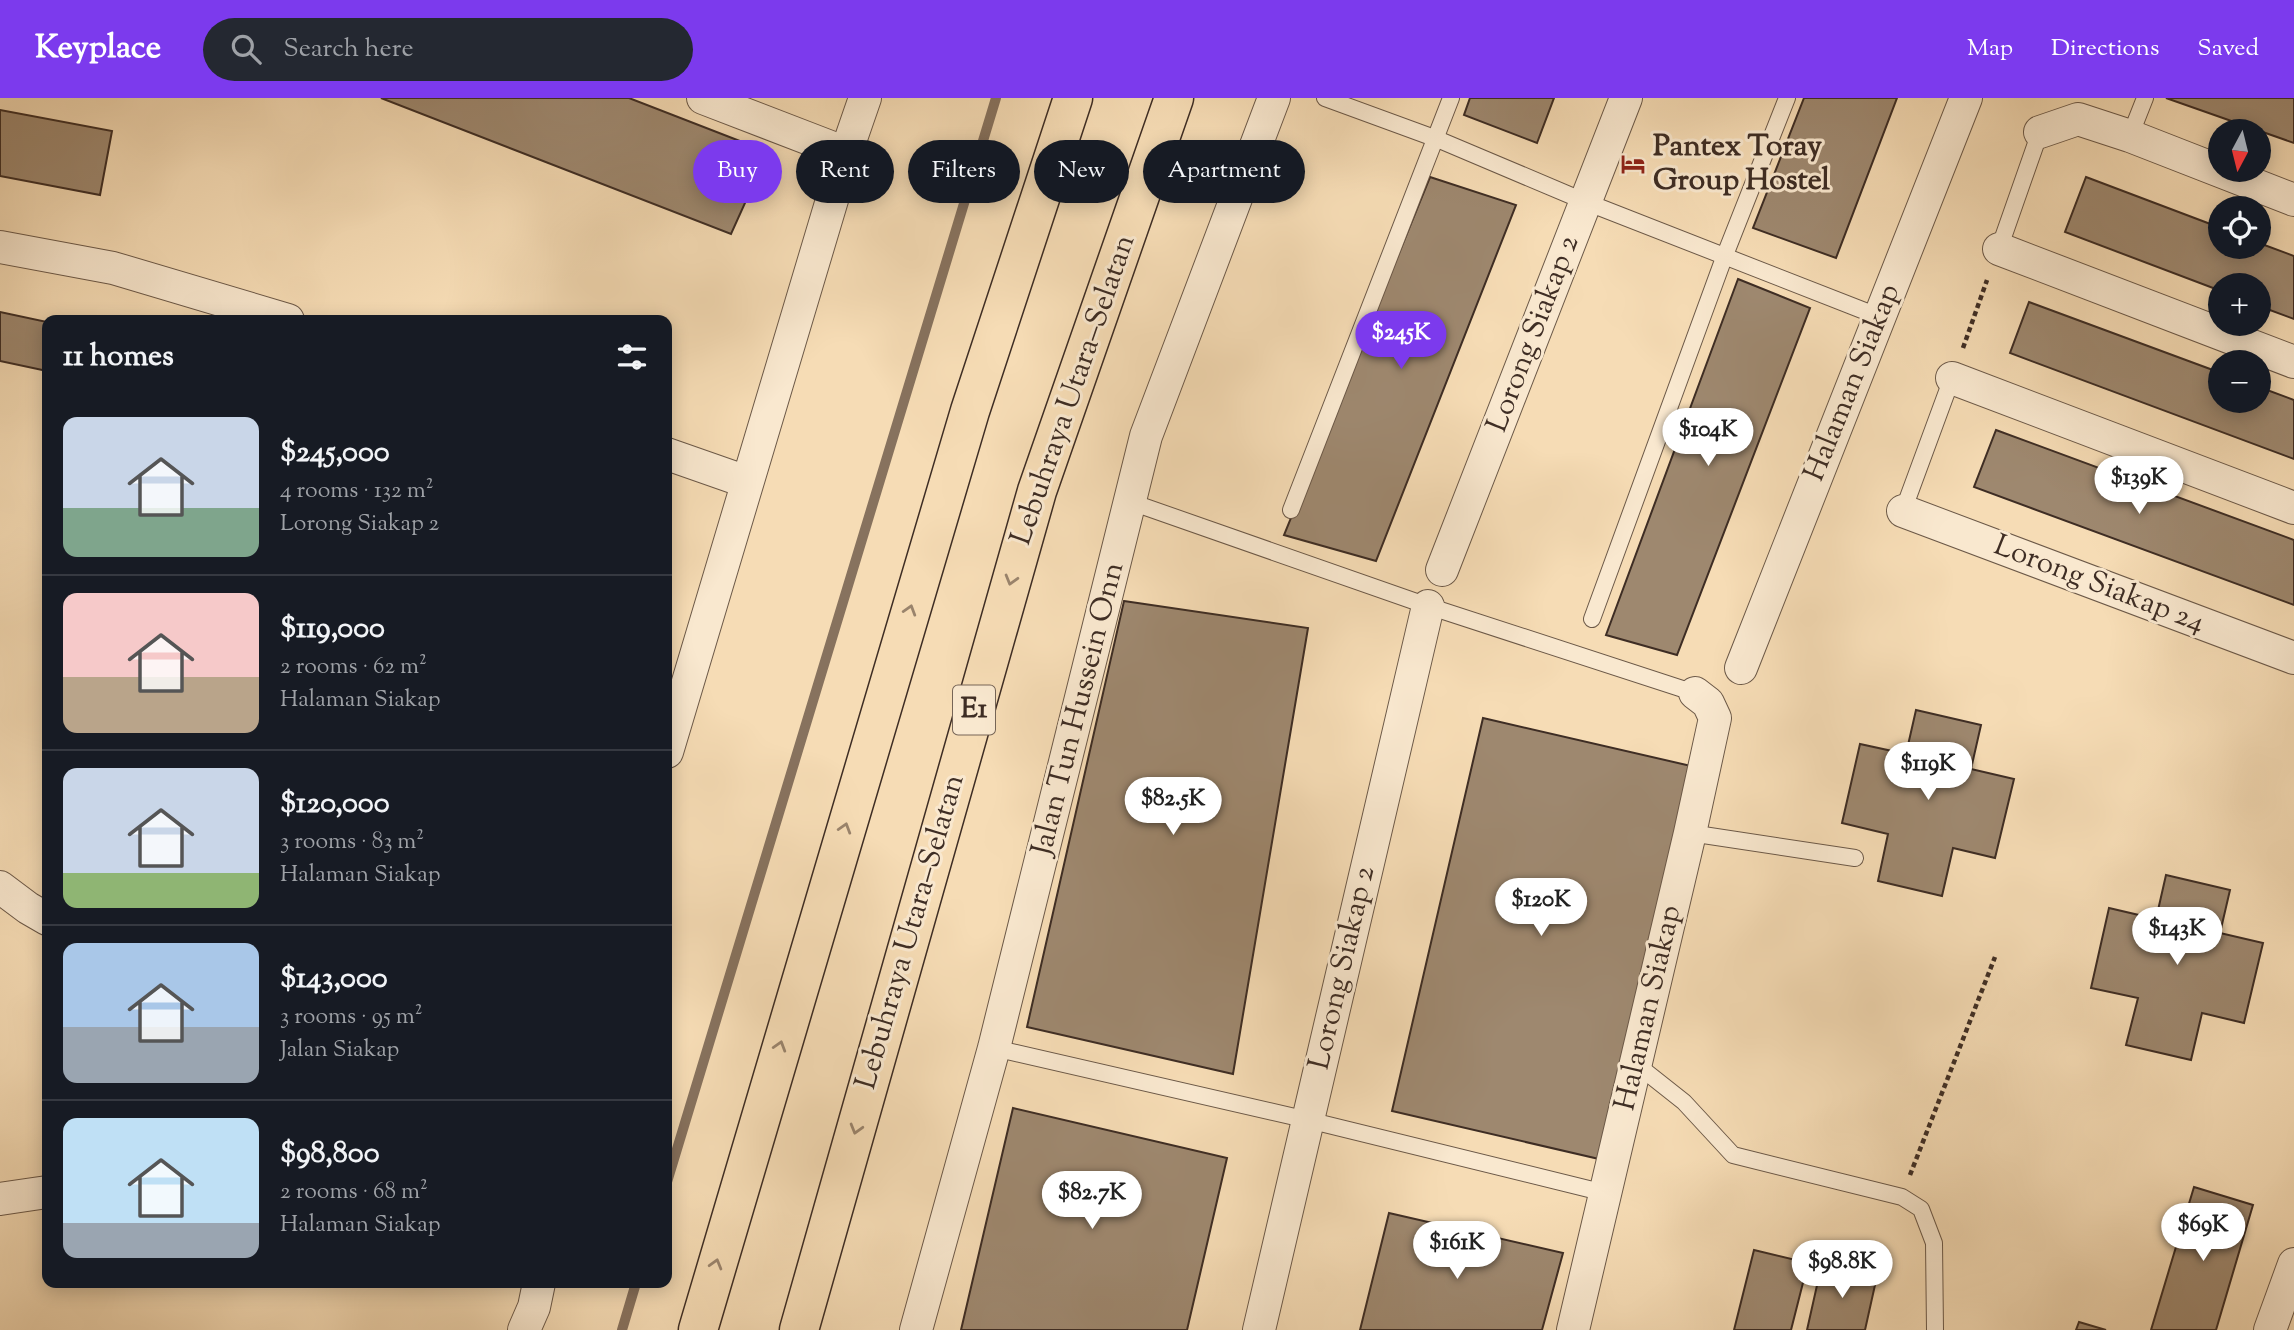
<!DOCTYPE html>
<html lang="en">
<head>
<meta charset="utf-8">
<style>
	:root { --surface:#171b24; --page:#242831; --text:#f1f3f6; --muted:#9ea1a6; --line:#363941; --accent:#7c3aed }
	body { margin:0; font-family:"Sorts Mill Goudy",serif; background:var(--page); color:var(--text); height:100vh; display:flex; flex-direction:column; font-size:26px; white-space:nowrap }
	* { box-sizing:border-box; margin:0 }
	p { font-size:23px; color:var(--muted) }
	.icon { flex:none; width:38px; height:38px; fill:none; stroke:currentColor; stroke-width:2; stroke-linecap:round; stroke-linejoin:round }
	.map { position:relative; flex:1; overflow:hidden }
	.sheet { position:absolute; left:42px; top:217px; width:630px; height:973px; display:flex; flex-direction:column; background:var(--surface); border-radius:14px; box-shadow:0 4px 18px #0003 }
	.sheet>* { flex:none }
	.banner { position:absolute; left:693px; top:42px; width:665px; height:63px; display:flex; gap:14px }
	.needle { width:46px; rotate:187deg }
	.controls { position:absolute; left:2208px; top:21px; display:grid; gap:14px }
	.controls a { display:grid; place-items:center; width:63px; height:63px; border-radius:50%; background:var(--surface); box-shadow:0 4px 18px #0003; font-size:35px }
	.price { position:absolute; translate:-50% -60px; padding:0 16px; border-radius:24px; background:#fff; color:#222; font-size:23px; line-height:46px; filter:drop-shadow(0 2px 4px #0008) }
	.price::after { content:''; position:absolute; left:50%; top:42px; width:21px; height:16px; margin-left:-10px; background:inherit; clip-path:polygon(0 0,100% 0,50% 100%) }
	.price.selected { background:var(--accent); color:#fff }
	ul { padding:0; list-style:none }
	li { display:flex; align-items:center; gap:21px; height:175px; padding:0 21px }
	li+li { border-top:2px solid var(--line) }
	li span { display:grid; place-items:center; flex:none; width:196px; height:140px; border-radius:14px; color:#555 }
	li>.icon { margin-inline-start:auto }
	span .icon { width:84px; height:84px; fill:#fffc; stroke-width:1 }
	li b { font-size:30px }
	h2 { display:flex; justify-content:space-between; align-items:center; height:84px; padding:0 21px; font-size:30px }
	.chip { padding:0 24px; border-radius:32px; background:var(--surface); box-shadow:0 4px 18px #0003; font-size:24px; line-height:63px }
	.chip.selected { background:var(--accent); color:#fff }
	header { display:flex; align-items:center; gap:42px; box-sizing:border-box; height:98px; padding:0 35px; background:var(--accent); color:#fff }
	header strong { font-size:33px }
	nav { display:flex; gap:38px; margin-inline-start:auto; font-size:24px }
	.search { width:490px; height:63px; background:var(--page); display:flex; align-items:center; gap:18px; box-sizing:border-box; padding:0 24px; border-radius:38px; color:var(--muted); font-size:26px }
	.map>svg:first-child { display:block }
</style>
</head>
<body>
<header>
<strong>Keyplace</strong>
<div class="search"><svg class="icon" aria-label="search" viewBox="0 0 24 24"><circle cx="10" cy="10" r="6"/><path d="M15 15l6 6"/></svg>Search here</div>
<nav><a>Map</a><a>Directions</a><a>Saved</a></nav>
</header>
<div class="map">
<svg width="2294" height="1232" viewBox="0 0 2294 1232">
	<rect width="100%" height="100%" fill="#f6dcb5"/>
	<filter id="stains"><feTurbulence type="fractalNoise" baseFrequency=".00286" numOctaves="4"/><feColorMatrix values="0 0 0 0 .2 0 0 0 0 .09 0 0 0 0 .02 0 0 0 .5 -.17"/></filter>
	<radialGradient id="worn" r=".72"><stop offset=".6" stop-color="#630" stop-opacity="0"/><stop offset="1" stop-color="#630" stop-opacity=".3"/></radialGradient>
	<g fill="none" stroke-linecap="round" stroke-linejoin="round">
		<g stroke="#87725e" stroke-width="10">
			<path d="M667,1084L996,0"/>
			<path d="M622,1232L636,1185"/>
		</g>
	</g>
	<g fill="#9e886f" stroke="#3e2d24" stroke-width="2">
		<path d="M381,0H629L768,54L731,136Z"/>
		<path d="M1470,0H1554L1537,45L1464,17Z"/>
		<path d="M1804,0H1897L1836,160L1753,130Z"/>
		<path d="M2166,0H2294V45Z"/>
		<path d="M0,12L112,33L100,97L0,78Z"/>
		<path d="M1430,79L1516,107L1376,463L1284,437Z"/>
		<path d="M2086,79L2221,130V149H2259V145L2294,158V221L2259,208V187H2221V193L2065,134Z"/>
		<path d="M1738,181L1810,210L1677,557L1606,537Z"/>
		<path d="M2029,204L2221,275V303H2259V289L2294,302V361L2010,255Z"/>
		<path d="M0,214L47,224V273L0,263Z"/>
		<path d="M1996,332L2294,442V507L1974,389Z"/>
		<path d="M1124,503L1308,530L1233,976L1027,929Z"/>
		<path d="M1916,612L1981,627L1971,671L2014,681L1995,760L1953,750L1942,798L1878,783L1888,736L1842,725L1860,646L1906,656Z"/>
		<path d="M1483,620L1691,668L1599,1061L1392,1013Z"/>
		<path d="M2166,777L2230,792L2220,835L2263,845L2244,925L2202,915L2191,962L2126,947L2138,900L2091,890L2109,810L2156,821Z"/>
		<path d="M1013,1010L1227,1060L1187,1232H961Z"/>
		<path d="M2194,1089L2253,1107L2216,1232H2151Z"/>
		<path d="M1389,1115L1563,1155L1542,1232H1360Z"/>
		<path d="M1754,1152L1808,1165L1791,1232H1734Z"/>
		<path d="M1822,1165L1877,1178L1865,1232H1807Z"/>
		<path d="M2079,1224L2106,1232H2076Z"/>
	</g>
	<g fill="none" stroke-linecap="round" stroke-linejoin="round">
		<g stroke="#6c5948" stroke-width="18">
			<g id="lane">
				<path d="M1325,0L1437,41L1586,104L1880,219"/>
				<path d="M2130,38L2145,0"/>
				<path d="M1999,151L2040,34"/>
				<path d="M1131,404L1428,508L1695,595"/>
				<path d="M1291,412L1451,0"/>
				<path d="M1903,413L1952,280"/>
				<path d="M1592,521L1725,157L1787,0"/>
				<path d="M1690,735L1855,760"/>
				<path d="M994,950L1308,1022L1605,1095"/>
				<path d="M1636,966L1684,1004L1733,1057L1902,1099L1921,1111L1934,1145L1935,1232"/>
			</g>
		</g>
		<g stroke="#6c5948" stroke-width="34">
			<g id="street">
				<path d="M703,0L846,55"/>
				<path d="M2040,34L2078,21L2130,38L2294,102"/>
				<path d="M0,149L113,170L288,222"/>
				<path d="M1999,151L2294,264"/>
				<path d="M1952,280L2294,410"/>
				<path d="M667,356L747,384"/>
				<path d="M1903,413L2294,560"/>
				<path d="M1442,472L1626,0"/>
				<path d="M1741,570L1966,0"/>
				<path d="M667,654L846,55L865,0"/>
				<path d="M0,789L28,810L47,821"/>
				<path d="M0,1101L47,1094"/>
				<path d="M524,1232L534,1209L539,1185"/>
				<path d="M916,1232L994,950L1146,338L1274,0"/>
				<path d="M1259,1232L1428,508"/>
				<path d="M1573,1232L1690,735L1715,620L1708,605L1695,595"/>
				<path d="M2270,1232L2294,1166"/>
			</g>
		</g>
		<g stroke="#3e2d24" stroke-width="41">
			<g id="highway">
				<path d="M698,1232L970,313L1073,0"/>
				<path d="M799,1232L1037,393L1174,0"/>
			</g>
		</g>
		<g stroke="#3e2d24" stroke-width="4.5" stroke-dasharray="5 3.5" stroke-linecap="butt">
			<path d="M1963,250L1987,182"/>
			<path d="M1910,1077L1995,859"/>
		</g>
		<use href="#lane" stroke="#f9e8cf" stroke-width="16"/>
		<use href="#street" stroke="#f9e8cf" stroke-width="32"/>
		<use href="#highway" stroke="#f6dcb5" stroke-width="38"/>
	</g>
	<defs><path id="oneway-chevron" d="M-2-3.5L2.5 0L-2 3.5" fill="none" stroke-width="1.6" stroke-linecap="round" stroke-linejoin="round" transform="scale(1.75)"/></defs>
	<g stroke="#9a846c">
		<use href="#oneway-chevron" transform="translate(1011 482) rotate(106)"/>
		<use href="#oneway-chevron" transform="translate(910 512) rotate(-73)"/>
		<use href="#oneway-chevron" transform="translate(845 730) rotate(-73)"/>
		<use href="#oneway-chevron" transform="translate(780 948) rotate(-73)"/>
		<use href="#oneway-chevron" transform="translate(856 1031) rotate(106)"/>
		<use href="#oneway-chevron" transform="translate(716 1166) rotate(-74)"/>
	</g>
	<defs>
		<g id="hotel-bare" transform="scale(1.89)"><path d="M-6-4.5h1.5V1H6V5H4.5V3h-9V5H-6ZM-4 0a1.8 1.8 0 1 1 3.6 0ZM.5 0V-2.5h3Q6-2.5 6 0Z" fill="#8f2418" stroke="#f9e8cf" stroke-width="2.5" paint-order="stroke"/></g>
	</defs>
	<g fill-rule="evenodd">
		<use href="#hotel-bare" x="1633" y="66"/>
	</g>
	<g text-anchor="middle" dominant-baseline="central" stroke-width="6" stroke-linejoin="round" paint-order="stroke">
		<rect fill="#f9e8cf" stroke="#766557" stroke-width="2" x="953" y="587.5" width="42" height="49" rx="5"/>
		<g font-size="28" font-weight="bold" fill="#3e2d24">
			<text x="974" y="612">E1</text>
		</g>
		<g font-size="30" font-weight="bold" fill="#3e2d24" stroke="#f9e8cf" text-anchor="start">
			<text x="1653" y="49">Pantex Toray<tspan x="1653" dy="34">Group Hostel</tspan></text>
		</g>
		<g font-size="30" fill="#3e2d24" stroke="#f9e8cf">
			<text transform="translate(1534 236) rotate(-69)">Lorong Siakap 2</text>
			<text transform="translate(1853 285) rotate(-68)">Halaman Siakap</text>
			<text transform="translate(1074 292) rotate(-71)">Lebuhraya Utara–Selatan</text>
			<text transform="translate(2099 487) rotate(21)">Lorong Siakap 24</text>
			<text transform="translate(1079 611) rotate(-76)">Jalan Tun Hussein Onn</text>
			<text transform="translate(911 834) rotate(-74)">Lebuhraya Utara–Selatan</text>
			<text transform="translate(1343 870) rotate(-77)">Lorong Siakap 2</text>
			<text transform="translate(1649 910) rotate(-77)">Halaman Siakap</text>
		</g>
	</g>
	<rect width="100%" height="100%" filter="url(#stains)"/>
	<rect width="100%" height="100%" fill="url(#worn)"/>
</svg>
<div class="controls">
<a><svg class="needle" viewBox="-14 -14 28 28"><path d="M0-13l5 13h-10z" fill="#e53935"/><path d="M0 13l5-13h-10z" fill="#9ea1a6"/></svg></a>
<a><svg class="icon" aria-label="locate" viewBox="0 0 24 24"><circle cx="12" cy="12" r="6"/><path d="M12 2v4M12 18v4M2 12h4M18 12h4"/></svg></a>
<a>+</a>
<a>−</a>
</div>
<b class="price selected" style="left:1401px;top:273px">$245K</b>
<b class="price" style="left:1708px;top:370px">$104K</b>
<b class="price" style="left:2139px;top:418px">$139K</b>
<b class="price" style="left:1928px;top:704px">$119K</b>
<b class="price" style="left:1173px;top:739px">$82.5K</b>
<b class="price" style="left:1541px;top:840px">$120K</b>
<b class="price" style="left:2177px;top:869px">$143K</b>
<b class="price" style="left:1092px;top:1133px">$82.7K</b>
<b class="price" style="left:2203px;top:1165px">$69K</b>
<b class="price" style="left:1457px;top:1183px">$161K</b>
<b class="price" style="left:1842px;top:1202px">$98.8K</b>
<div class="banner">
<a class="chip selected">Buy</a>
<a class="chip">Rent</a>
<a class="chip">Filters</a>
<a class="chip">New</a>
<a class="chip">Apartment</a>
</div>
<section class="sheet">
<h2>11 homes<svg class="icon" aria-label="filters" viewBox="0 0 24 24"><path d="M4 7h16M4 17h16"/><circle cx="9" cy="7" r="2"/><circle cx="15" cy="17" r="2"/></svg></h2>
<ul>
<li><span style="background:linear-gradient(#c9d6e8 65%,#7fa58c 0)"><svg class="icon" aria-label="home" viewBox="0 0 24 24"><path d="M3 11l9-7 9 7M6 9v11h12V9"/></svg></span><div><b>$245,000</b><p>4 rooms · 132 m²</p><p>Lorong Siakap 2</p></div></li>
<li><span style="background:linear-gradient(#f6c9c9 60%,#b9a48a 0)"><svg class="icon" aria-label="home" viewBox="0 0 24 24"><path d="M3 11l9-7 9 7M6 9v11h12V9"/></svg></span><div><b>$119,000</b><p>2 rooms · 62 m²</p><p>Halaman Siakap</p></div></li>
<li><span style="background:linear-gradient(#c9d6e8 75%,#8fb573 0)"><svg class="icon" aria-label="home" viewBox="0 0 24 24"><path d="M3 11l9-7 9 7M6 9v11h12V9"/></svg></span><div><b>$120,000</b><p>3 rooms · 83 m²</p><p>Halaman Siakap</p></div></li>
<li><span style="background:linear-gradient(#a9c7e8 60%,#9aa5b1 0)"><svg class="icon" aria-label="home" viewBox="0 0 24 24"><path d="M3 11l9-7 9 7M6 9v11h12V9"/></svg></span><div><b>$143,000</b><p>3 rooms · 95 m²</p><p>Jalan Siakap</p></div></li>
<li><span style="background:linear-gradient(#bfe0f5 75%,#9aa5b1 0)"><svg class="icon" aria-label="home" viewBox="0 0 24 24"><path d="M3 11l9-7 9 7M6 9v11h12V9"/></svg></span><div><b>$98,800</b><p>2 rooms · 68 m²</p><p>Halaman Siakap</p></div></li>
</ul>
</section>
</div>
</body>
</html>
